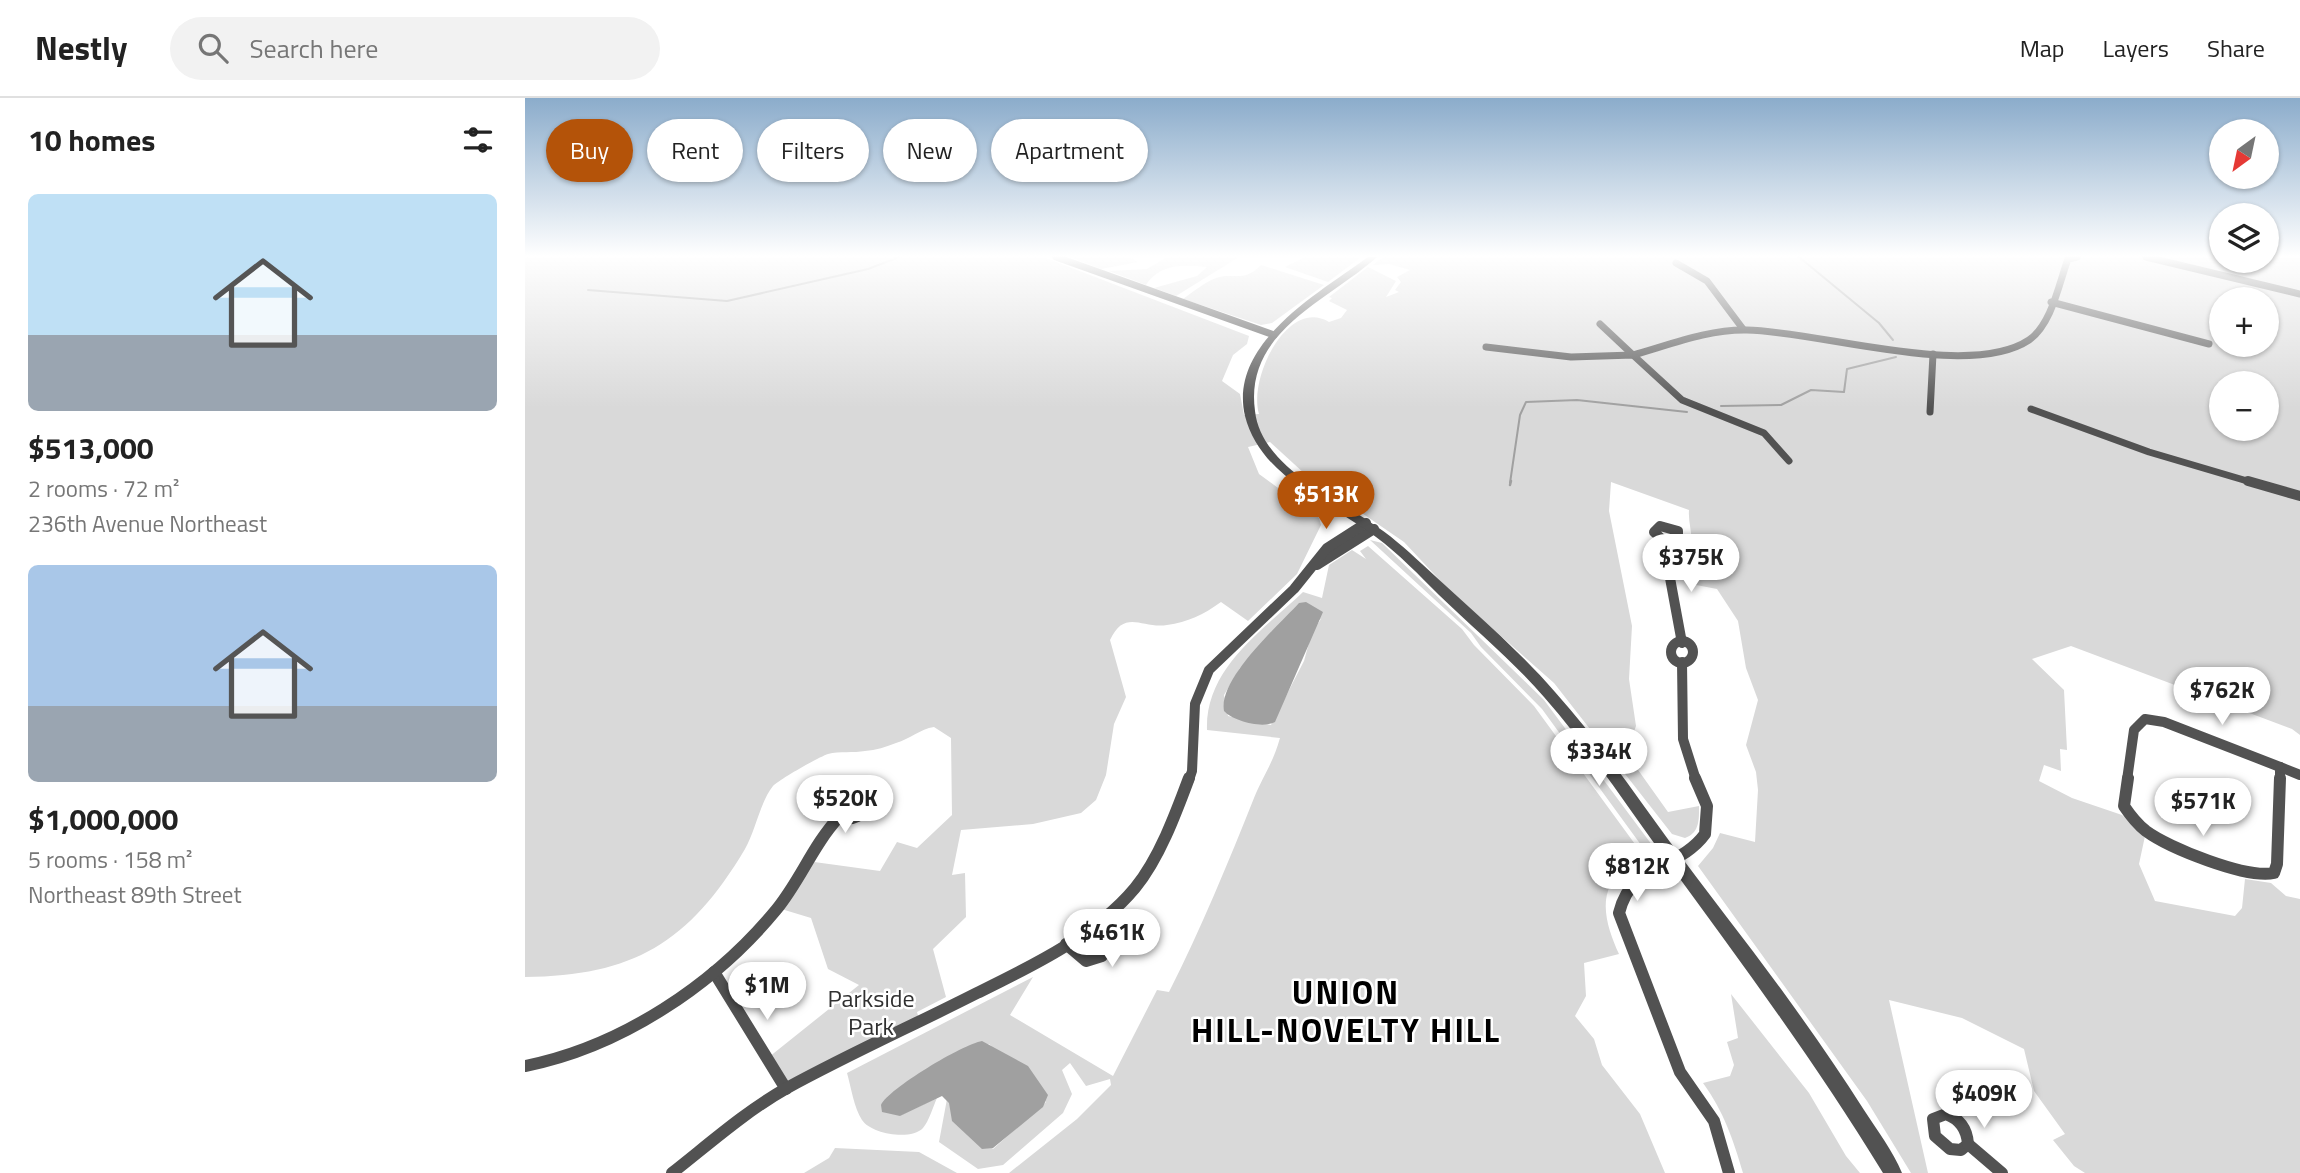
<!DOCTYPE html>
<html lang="en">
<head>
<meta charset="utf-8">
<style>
	:root { --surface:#fff; --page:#f2f2f2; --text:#222; --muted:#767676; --line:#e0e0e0; --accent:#b45309 }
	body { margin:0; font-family:"Titillium Web",sans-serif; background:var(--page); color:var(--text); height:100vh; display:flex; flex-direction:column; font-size:26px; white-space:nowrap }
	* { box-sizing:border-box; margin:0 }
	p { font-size:23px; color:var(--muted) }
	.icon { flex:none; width:38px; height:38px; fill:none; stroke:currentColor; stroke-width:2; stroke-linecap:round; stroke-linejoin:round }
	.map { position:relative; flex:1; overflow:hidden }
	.panel { display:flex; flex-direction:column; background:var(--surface); width:525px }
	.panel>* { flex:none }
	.top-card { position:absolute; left:21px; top:21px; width:665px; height:63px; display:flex; gap:14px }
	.needle { width:46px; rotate:213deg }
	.controls { position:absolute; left:1684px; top:21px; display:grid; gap:14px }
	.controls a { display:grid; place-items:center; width:70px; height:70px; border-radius:50%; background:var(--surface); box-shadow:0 2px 5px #0004; font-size:35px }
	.price { position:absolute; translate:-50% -60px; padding:0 16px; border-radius:24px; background:#fff; color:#222; font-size:23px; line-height:46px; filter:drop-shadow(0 2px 4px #0008) }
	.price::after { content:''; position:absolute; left:50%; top:42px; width:21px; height:16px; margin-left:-10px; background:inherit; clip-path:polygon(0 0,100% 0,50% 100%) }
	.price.current { background:var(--accent); color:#fff }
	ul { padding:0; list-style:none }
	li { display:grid; align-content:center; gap:14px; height:371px; padding:0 28px }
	li span { display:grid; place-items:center; height:217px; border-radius:10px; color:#555 }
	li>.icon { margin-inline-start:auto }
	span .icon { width:126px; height:126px; fill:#fffc; stroke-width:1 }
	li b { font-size:30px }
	h2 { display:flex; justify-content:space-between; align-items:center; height:84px; padding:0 28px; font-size:30px }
	.chip { padding:0 24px; border-radius:32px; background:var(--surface); box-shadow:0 2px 5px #0004; font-size:24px; line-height:63px }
	.chip.current { background:var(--accent); color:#fff }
	header { display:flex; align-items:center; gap:42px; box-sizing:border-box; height:98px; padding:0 35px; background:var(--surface); border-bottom:2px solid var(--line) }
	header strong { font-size:33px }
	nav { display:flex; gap:38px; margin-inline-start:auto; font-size:24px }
	.search { width:490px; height:63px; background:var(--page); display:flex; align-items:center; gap:18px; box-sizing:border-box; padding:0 24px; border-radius:38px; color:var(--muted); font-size:26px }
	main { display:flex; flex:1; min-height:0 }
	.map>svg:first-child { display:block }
</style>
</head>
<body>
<header>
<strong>Nestly</strong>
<div class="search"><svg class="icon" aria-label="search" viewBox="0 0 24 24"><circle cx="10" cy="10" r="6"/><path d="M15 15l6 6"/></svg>Search here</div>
<nav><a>Map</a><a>Layers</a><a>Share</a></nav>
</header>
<main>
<section class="panel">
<h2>10 homes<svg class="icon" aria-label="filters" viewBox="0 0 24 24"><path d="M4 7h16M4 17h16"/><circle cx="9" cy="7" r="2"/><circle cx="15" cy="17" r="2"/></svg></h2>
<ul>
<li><span style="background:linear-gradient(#bfe0f5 65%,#9aa5b1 0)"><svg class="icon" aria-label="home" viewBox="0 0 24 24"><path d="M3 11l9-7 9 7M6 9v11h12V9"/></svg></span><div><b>$513,000</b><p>2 rooms · 72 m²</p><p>236th Avenue Northeast</p></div></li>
<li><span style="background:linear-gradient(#a9c7e8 65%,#9aa5b1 0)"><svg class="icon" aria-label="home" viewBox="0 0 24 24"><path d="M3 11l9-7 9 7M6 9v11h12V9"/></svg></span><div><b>$1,000,000</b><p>5 rooms · 158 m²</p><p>Northeast 89th Street</p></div></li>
</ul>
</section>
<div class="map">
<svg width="1775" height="1075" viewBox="0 0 1775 1075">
	<rect width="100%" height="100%" fill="#fff"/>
	<g fill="#d9d9d9" fill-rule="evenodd">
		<path d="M0,159H518L724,238L722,246L708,257L697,283L715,296L719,317L734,316C723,280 763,199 804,224L816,220L822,212L804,203L807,200L804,199L843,169L871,183L861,199L874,194L870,192L876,184L872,179L885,172L864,166L848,167L858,159H1696V163L1775,159V637L1767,631L1546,548L1507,561L1539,592L1542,652L1535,651L1536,673L1519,667L1514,683L1547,700L1597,717L1620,738L1614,766L1630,803L1710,818L1717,810L1720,781L1746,785L1761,798L1775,801V1075H1560L1549,1068L1528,1042L1540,1036L1509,993L1499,951L1437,920L1364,902L1403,1075H1386L1342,1003L1173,768L1188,750L1195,735L1230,744L1233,692L1231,674L1221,647L1233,602L1221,570L1213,523L1192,491L1166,486C1162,475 1154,463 1159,451L1166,448C1168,436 1163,425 1164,412L1086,384L1084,413L1107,528L1104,581L1111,628L1101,655L1143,714L1174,708C1174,721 1175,735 1160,740L1147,736L1029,585L923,491L879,444L780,376L745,344L723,349L734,376L794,420L796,427L772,476L723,523L696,504C678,517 663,524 642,527C617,531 600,510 585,542L601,599L589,626L581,677L571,702L556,715L508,726L436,732L427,777L440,775L441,819L408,851L421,899L392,914L395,925L261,991L244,959L334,887L303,871L286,820L253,810L282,763L355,773L372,744L392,750L427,717L426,640L409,629C395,631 385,641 371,645C361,649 351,652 340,653C329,655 314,653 303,656C294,659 255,681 248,688C236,702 230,734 220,751C164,845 108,878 0,879ZM1696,201H1741V247H1696ZM1696,285H1741V331H1696Z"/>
		<path d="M545,159H604L613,164L576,171Z"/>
		<path d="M642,159H714L651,198L629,190L672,178L682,169C658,167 636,165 621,187L584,173L622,171Z"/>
		<path d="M780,159H836L803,184L760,169Z"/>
		<path d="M736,167L799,187L747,225L736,227L658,201C668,194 680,184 691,180C709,174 719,185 736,167Z"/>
		<path d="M845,442L857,445L1019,602L1130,751L1116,747L1017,611L956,549L946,535Z"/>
		<path d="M843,448L937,531L949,547L1009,608L1115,753L1096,762L1102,770C1069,790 1081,828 1094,856L1059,865L1061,898L1050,918L1069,941L1077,967L1115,1016L1140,1075H484L552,1021L586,987L585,981L561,988L545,965L537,972L547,996L538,1015L478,1067L453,1071L414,1044L422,1001L468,1051L521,1004L464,946L374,1018L412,1000C408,1009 404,1023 398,1030C386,1043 346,1036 337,1022C329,1010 326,989 322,975L508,879L485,917L588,978L632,892L644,894C676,831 703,765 729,700C738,678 748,665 755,640L682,632C680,570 737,533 778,494L797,500L804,467L827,452L841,461L835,453ZM796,521L787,534L779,563L746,627L703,618L699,597L715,570Z"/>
		<path d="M1206,896L1284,995L1321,1058L1335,1075H1218C1208,1041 1199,1014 1178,985L1205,978L1209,967L1202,944L1213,940Z"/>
		<path d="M310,1050L394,1054L432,1075H279L304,1060Z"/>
	</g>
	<g fill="#a0a0a0">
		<path d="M781,504L798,514L750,624C738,631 708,623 699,613C693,581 753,528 774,505Z"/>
		<path d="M457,943L503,968L523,997L518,1009L468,1050L457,1051L427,1023L424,1005L417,998L375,1018L357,1014L356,1007C363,991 438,946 457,943Z"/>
	</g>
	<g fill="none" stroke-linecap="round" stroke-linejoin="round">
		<g stroke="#a0a0a0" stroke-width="2">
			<path d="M1274,159L1354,225L1368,242"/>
			<path d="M63,192L202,203L343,171L374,159"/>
			<path d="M1196,308L1256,307L1286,292L1319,294L1322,271L1371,259"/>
			<path d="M985,385L995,317L1001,304L1052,302L1162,314"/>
		</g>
		<path stroke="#a0a0a0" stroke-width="2.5" d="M985,387L986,383"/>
		<g stroke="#525252" stroke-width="7">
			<path d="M531,159L749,237"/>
			<path d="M1621,159L1775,196"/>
			<path d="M1151,165L1182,183L1218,231"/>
			<path d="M1526,204L1684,246"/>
			<path d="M1075,226L1108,257C1144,247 1184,231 1222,232C1294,233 1444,282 1504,242C1527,226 1534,185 1543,161L1552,159"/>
			<path d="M961,249L1046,259L1108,257L1157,302L1239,335L1264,363"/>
			<path d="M1506,311L1624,354L1729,385"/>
			<path d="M1405,314L1408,256"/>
		</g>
		<g stroke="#525252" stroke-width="10">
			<path d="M1723,383L1775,398"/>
			<path d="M1135,428L1153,433V439L1140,453L1139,443L1129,434Z"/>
			<path d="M1140,453L1157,545"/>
			<path d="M792,467L849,431"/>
			<circle cx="1157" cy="554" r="11"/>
			<path d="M1157,564L1158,641L1171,682"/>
			<path d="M1755,669L1775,677"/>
			<path d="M664,682L667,673L670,606L684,572L769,491L802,450L841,425"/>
			<path d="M1602,682L1609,632L1620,621L1639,624L1755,669"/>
			<path d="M1755,682V669"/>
		</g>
		<g stroke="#525252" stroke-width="12">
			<path d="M1170,680L1182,708L1180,736C1153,773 1107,762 1094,815L1155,974L1189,1023L1204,1075"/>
			<path d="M1603,680L1599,708C1605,717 1612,726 1621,733C1644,750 1721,781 1749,775L1752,766L1755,680"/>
			<path d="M333,696L342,703C339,718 328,723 314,719L311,713L319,701Z"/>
			<path d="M541,846L561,863L577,858L587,843L577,820"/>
			<path d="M189,874L261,991"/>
			<path d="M0,968C96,949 189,887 251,812C275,783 288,747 314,719"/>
			<path d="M1421,1016C1435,1021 1442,1031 1443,1046L1436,1052L1425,1051L1410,1038L1408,1021Z"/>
			<path d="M1443,1046L1477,1075"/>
			<path d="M147,1075C184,1046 221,1013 262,990C324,956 389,927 452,895C507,868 570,838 610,790C634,761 651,715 664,680"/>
		</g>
		<path fill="#525252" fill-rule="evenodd" d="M843,159H852C803,203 719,233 730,313C736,367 805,397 845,424C864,436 881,451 897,466C942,508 990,548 1030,594C1072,641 1108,693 1145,744C1182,794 1220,842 1256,891C1285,931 1313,971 1339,1012C1352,1032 1368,1053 1377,1075H1358C1291,965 1215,863 1139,759C1100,705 1063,649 1019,599C987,562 949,531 914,497C894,477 874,456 851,439C806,405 735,379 720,318C703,245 794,195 843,159Z"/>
	</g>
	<linearGradient id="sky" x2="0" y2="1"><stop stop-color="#8baccb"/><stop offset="0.51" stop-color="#fff"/><stop offset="1" stop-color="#fff" stop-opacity="0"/></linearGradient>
	<rect width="1775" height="310" fill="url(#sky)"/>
	<g text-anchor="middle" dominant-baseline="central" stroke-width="5" stroke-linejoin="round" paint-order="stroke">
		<g font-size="24" fill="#303030" stroke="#fff">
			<text x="346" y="900">Parkside<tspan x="346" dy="28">Park</tspan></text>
		</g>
		<g font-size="33" font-weight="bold" letter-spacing="2" fill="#000" stroke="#fff">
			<text x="821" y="894">UNION<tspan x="821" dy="38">HILL-NOVELTY HILL</tspan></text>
		</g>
	</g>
</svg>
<div class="controls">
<a><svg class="needle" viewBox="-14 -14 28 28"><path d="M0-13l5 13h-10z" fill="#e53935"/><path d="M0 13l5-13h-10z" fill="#767676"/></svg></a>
<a><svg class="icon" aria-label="layers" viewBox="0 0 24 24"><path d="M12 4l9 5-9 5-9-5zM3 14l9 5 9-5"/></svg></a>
<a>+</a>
<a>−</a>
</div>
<b class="price current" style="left:801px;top:433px">$513K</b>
<b class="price" style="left:1166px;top:496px">$375K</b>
<b class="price" style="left:1697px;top:629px">$762K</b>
<b class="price" style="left:1074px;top:690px">$334K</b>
<b class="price" style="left:320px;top:737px">$520K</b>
<b class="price" style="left:1678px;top:740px">$571K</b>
<b class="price" style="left:1112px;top:805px">$812K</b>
<b class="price" style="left:587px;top:871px">$461K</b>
<b class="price" style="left:242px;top:924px">$1M</b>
<b class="price" style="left:1459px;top:1032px">$409K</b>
<div class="top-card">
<a class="chip current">Buy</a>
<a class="chip">Rent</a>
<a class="chip">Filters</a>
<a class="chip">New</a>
<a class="chip">Apartment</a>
</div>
</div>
</main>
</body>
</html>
